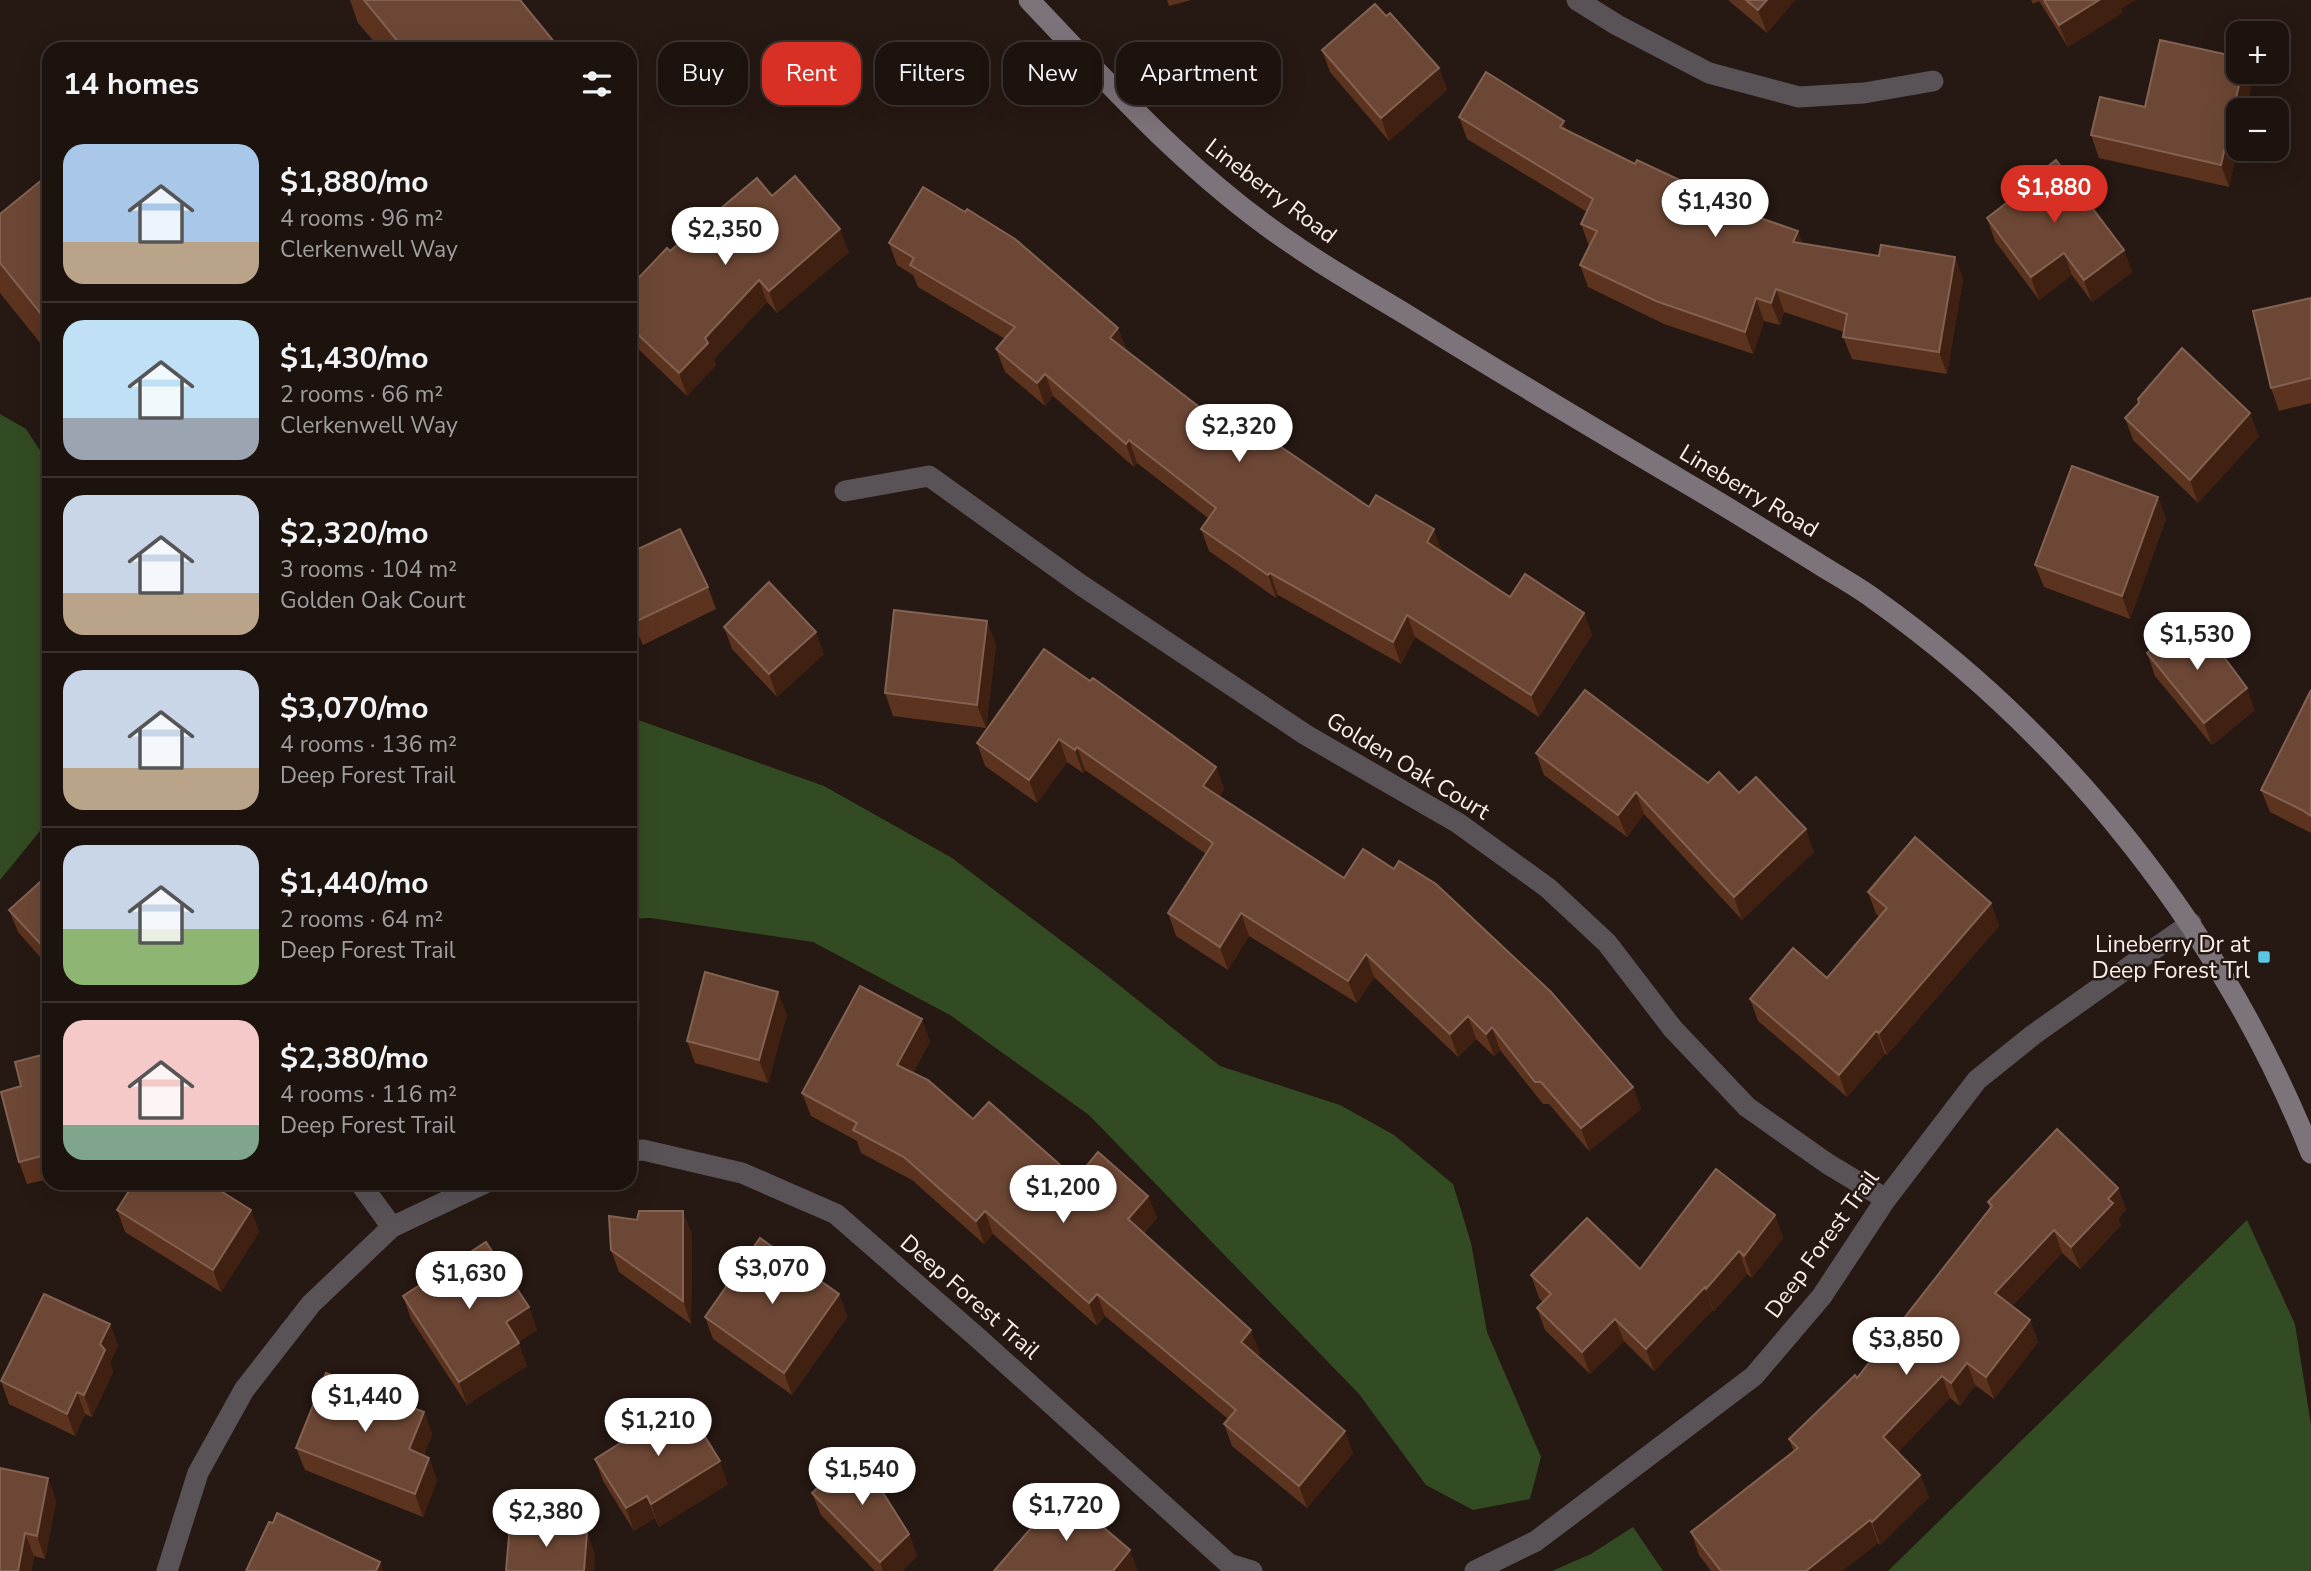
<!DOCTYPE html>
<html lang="en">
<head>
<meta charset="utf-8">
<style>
	:root { --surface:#1c120e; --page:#29201c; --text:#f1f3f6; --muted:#a09e9e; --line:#3a322e; --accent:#d93025 }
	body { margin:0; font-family:"Nunito Sans",sans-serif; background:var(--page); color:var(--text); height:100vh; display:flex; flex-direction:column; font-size:26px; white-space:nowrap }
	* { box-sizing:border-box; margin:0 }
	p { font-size:23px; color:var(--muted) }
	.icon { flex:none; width:38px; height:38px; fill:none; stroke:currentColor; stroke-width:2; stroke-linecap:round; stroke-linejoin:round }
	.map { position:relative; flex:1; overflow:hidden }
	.drawer { position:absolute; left:42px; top:42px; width:595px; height:1148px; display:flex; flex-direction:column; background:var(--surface); border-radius:21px; box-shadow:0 7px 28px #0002,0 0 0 2px var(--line) }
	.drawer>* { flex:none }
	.top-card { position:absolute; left:658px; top:42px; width:665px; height:63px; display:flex; gap:14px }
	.controls { position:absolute; left:2226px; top:21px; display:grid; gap:14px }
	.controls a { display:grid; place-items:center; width:63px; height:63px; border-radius:14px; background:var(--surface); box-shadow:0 7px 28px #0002,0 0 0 2px var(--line); font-size:35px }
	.price { position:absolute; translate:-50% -60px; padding:0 16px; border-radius:24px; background:#fff; color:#222; font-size:23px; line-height:46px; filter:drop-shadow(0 2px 4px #0008) }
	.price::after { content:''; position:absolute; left:50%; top:42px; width:21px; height:16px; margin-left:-10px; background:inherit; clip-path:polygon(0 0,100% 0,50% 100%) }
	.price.current { background:var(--accent); color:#fff }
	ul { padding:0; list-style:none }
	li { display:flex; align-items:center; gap:21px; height:175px; padding:0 21px }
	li+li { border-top:2px solid var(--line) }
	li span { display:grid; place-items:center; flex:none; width:196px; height:140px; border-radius:21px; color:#555 }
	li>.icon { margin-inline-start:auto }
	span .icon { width:84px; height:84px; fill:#fffc; stroke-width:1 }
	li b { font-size:30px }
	h2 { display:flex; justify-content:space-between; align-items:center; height:84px; padding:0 21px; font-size:30px }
	.chip { padding:0 24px; border-radius:21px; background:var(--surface); box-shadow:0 7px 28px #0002,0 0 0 2px var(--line); font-size:24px; line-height:63px }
	.chip.current { background:var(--accent); color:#fff }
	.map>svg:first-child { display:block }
</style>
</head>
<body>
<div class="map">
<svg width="2311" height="1571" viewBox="0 0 2311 1571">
	<rect width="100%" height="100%" fill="#261812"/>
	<g fill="#334b22">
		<path d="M0,414L26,429L49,464V820L0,880Z"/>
		<path d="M630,717L824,786L952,858L1104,973L1220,1066L1340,1105L1394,1135L1453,1184L1471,1243L1487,1332L1541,1457L1530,1499L1473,1510L1426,1485L1359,1394L1089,1115L950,1015L813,942L650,918L630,919Z"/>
		<path d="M2247,1220L2295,1324L2311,1425V1571H1888Z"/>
		<path d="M1633,1527L1663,1571H1552L1591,1554Z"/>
	</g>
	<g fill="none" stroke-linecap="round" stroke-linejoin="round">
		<g stroke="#595358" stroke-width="21">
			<path d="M1577,0L1617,25L1709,73L1799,97L1864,93L1933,81"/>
			<path d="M845,491L929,476L1081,585L1306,735L1458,823L1548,888L1607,943L1673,1029L1747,1107L1828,1164L1886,1199"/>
			<path d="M630,1151L643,1150L742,1173L836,1214L978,1338L1229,1564L1252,1571"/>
			<path d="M360,1183L392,1227"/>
			<path d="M167,1571L198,1473L244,1390L311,1304L392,1227L485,1183"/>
			<path d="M1475,1571L1536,1541L1754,1376L1822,1296L1886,1199L1977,1080L2033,1035L2191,923"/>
		</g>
		<path stroke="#7d737a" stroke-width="21" d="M1029,0C1113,88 1192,177 1294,245C1330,270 1369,292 1407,315C1499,372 1593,428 1686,483C1729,508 1772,535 1814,561C1834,574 1855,585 1874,599C2067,736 2223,933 2311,1153"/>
	</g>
	<g fill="#5c331f">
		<path d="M350,0H520L560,49H380L358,23Z"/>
		<path d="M1167,0H1191L1169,6Z"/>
		<path d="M1728,0H1795L1767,33Z"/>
		<path d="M2031,0H2135L2121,9L2122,13L2068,47L2039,1L2033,4Z"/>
		<path d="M1386,16L1439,68L1447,90L1389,141L1330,72L1322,50Z"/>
		<path d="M2238,72H2250L2253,81L2238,110V145L2229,187L2099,158L2091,135L2145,107Z"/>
		<path d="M1459,117L1568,131L1803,244L1879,256L1955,257L1963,279L1947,374L1852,359L1843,337L1844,332L1784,312L1780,325L1764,321L1753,354L1664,324L1588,287L1580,265L1589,246L1581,224L1587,212L1467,139Z"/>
		<path d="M49,174V354L0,293V214Z"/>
		<path d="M772,196L849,252L777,313L767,302L714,359L716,365L687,396L630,341V287L670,251Z"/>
		<path d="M2008,198L2124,250L2132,272L2092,302L2072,275L2039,300L1995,241L1987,218L2009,202Z"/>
		<path d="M889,243L1118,328L1126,350L1255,450L1369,507L1442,552L1510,597L1584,613L1592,635L1539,717L1415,637L1401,664L1278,595L1276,598L1209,551L1201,529L1208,518L1137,463L1134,467L1053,396L1045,406L1005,372L996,349L1005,339L918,287L913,275L897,265Z"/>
		<path d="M2311,298V403L2279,411L2271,388Z"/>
		<path d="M2125,418L2259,436L2198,503L2133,440Z"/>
		<path d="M2158,497L2166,519L2130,619L2044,587L2035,565Z"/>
		<path d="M630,553L708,587L716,609L643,645L630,617Z"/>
		<path d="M724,627L824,654L777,697L732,649Z"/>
		<path d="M996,644L986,728L893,716L885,693Z"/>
		<path d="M2147,653L2255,710L2212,745L2155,676Z"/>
		<path d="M1090,681L1216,767L1224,789L1219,797L1633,1087L1641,1109L1589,1151L1549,1104H1543L1500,1050L1494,1056L1476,1039L1458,1057L1374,977L1357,1003L1249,936L1228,970L1176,936L1168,913L1206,854L1085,770L1083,773L1067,762L1037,803L985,766L977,743Z"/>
		<path d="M2311,690V833L2270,812L2261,790Z"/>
		<path d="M1536,753L1708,783L1739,793L1814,852L1742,920L1644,814L1627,837L1544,775Z"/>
		<path d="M49,874V967L18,932L9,910Z"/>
		<path d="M1868,892L1991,903L1999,926L1887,1055L1885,1054L1847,1097L1758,1021L1750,999L1827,978L1880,917L1876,914Z"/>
		<path d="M630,979L640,1001L638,1048L635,1047L637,1079H630Z"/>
		<path d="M787,1014L768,1083L695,1063L687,1041Z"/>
		<path d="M930,1041L913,1073L973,1119L1076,1179L1148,1196L1157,1218L1144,1233L1260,1353L1257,1356L1353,1453L1307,1508L1232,1446L1224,1424L1228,1419L1105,1316L1097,1326L993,1234L984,1244L912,1180L861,1153L857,1141L811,1116L802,1093Z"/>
		<path d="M49,1053V1179L27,1184L19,1162L21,1086Z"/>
		<path d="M2118,1188L2126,1210L2118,1219L2121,1225L2080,1269L2062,1253L2012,1306L2030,1320L2038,1342L1994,1399L1975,1385L1960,1406L1950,1398L1898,1452L1920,1475L1929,1497L1880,1545L1878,1543L1842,1571H1711L1699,1555L1691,1532L1794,1452L1789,1439L1857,1378L1990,1209L1988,1202Z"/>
		<path d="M117,1210H251L259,1232L221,1292L125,1232Z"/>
		<path d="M1775,1215L1783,1238L1752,1278L1747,1274L1714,1311L1713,1310L1654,1371L1624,1341L1590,1374L1545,1330L1537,1308L1543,1302L1539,1298L1531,1275L1640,1269Z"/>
		<path d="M637,1220L692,1234L691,1324L619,1272L611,1250Z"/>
		<path d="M839,1294L847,1317L792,1395L713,1339L705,1317Z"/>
		<path d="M403,1296L529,1307L537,1330L518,1342L527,1366L467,1405L411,1319Z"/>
		<path d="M110,1324L118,1346L110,1362L113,1372L92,1417L85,1414L75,1436L9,1404L1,1381Z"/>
		<path d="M424,1412L432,1434L424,1455L429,1458L437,1480L423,1517L305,1470L296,1448Z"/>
		<path d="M595,1459L728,1484L659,1527L655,1518L634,1531L603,1481Z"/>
		<path d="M48,1478L56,1501L45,1559L34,1556L31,1571H0Z"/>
		<path d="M812,1493L909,1534L917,1556L902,1571H875L821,1515Z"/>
	</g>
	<g fill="#3f2011">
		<path d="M1767,0H1795L1767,33L1758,10Z"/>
		<path d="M2099,0H2135L2121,9L2122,13L2068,47L2059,25Z"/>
		<path d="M1439,68L1447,90L1389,141L1381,118Z"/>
		<path d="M2242,72H2250L2253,81L2246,110H2238V145L2229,187L2221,165Z"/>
		<path d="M1564,121L1572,143L1560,127Z"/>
		<path d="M840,229L849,252L777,313L769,291Z"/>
		<path d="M1798,231L1806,253L1793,242Z"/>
		<path d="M2124,250L2132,272L2092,302L2084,280Z"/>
		<path d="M2064,253L2072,275L2039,300L2031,277Z"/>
		<path d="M1955,257L1963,279L1947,374L1939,352Z"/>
		<path d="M759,280L767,302L714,359L716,365L687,396L679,373L705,338Z"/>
		<path d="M1776,289L1784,312L1780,325L1771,303Z"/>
		<path d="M1756,298L1764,321L1753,354L1745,332Z"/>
		<path d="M1118,328L1126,351L1110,338Z"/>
		<path d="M1045,374L1053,396L1045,406L1037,383Z"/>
		<path d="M2250,413L2259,436L2198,503L2190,480Z"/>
		<path d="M1129,440L1137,463L1134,467L1126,444Z"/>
		<path d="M2158,497L2166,519L2130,619L2122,596Z"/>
		<path d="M1434,529L1442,551L1427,542Z"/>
		<path d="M1270,573L1278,595L1276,598L1268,575Z"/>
		<path d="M1584,613L1592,635L1539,717L1531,695Z"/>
		<path d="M1407,615L1415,637L1401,664L1393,642Z"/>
		<path d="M987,621L996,644L986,728L977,705Z"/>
		<path d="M816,632L824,654L777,697L769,674Z"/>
		<path d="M2247,688L2255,710L2212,745L2204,723Z"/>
		<path d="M1059,739L1067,762L1037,803L1029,780Z"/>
		<path d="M1077,747L1085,770L1083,773L1075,750Z"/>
		<path d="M1216,767L1224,789L1211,808L1203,786Z"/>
		<path d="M1636,792L1644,814L1627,837L1618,815Z"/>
		<path d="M1806,829L1814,852L1742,920L1734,897Z"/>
		<path d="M1991,903L1999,926L1887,1055L1879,1033Z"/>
		<path d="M1241,913L1249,936L1228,970L1220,947Z"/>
		<path d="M1366,954L1374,977L1357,1003L1348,981Z"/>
		<path d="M631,979L640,1001L638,1048L630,1026Z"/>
		<path d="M778,992L787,1014L768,1083L759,1060Z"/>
		<path d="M1468,1016L1476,1039L1458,1057L1450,1034Z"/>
		<path d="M922,1019L930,1041L905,1087L897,1065Z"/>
		<path d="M1492,1027L1500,1050L1494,1056L1486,1034Z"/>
		<path d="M1876,1031L1885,1054L1847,1097L1839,1075Z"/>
		<path d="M630,1032L635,1047L637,1079L630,1061Z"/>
		<path d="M1633,1087L1641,1109L1589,1151L1581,1128Z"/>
		<path d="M2118,1188L2126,1210L2118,1219L2121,1225L2080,1269L2071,1247L2108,1199Z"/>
		<path d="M1148,1196L1157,1218L1136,1241L1128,1219Z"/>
		<path d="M251,1210L259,1232L221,1292L213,1270Z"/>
		<path d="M683,1211L692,1234L691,1324L683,1301Z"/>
		<path d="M985,1211L993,1234L984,1244L976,1221Z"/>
		<path d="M1775,1215L1783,1238L1752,1278L1744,1256Z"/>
		<path d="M2054,1230L2062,1253L2003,1315L1995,1293Z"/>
		<path d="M1739,1251L1747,1274L1714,1311L1706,1289Z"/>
		<path d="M1705,1287L1713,1310L1654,1371L1646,1349Z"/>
		<path d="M839,1294L847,1317L792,1395L784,1373Z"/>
		<path d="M1097,1294L1105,1316L1097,1326L1089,1303Z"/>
		<path d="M529,1307L537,1330L514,1344L506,1322Z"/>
		<path d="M1615,1319L1624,1341L1590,1374L1582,1352Z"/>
		<path d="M2030,1320L2038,1342L1994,1399L1986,1377Z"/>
		<path d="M110,1324L118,1346L110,1362L113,1372L92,1417L84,1395L100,1344Z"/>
		<path d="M1251,1330L1260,1353L1249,1365L1241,1342Z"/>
		<path d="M519,1343L527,1366L467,1405L459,1382Z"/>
		<path d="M1967,1363L1975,1385L1960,1406L1951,1383Z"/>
		<path d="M1942,1376L1950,1398L1891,1460L1883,1437Z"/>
		<path d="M77,1392L85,1414L75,1436L67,1414Z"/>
		<path d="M424,1412L432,1434L417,1472L409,1449Z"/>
		<path d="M1345,1431L1353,1453L1307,1508L1299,1486Z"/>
		<path d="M429,1458L437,1480L423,1517L415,1494Z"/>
		<path d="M720,1461L728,1484L659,1527L651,1504Z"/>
		<path d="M1920,1475L1929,1497L1880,1545L1872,1522Z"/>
		<path d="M48,1478L56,1501L45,1559L37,1536Z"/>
		<path d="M647,1496L655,1518L634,1531L626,1508Z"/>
		<path d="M1870,1520L1878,1543L1842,1571H1806Z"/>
		<path d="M587,1532L595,1554L594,1571H584Z"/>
		<path d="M25,1533L34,1556L31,1571H18Z"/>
		<path d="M909,1534L917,1556L902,1571H883L880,1562Z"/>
		<path d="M1130,1550L1138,1571H1113Z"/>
		<path d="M380,1562L383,1571H376Z"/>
	</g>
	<g fill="#6d4735" stroke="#836252" stroke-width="2">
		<path d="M364,0H520L560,49H404Z"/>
		<path d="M1746,0H1767L1758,10Z"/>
		<path d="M2044,0H2099L2059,25Z"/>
		<path d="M1375,4L1386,16L1390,13L1439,68L1381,118L1322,50Z"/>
		<path d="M2160,40L2238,57V72H2242L2221,165L2091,135L2100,97L2145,107Z"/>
		<path d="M1486,72L1564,121L1560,127L1635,164L1637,160L1763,219L1798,231L1793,242L1879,256L1881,245L1955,257L1939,352L1843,337L1847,314L1776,289L1771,303L1756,298L1745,332L1656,301L1580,265L1597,231L1581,224L1593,199L1459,117Z"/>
		<path d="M2056,160L2124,250L2084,280L2064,253L2031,277L1987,218L2009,201L2008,198Z"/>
		<path d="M49,174V324L0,263V214Z"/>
		<path d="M795,176L840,229L769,291L759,280L705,338L708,343L679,373L630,327V287L667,248L670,251L757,178L772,196Z"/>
		<path d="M923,187L965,212L967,209L1015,239L1118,328L1110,338L1255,450L1265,436L1369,507L1376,495L1434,529L1427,542L1510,597L1525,574L1584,613L1531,695L1407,615L1393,642L1270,573L1268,575L1201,529L1216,508L1129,440L1126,444L1045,374L1037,383L996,349L1015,327L910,265L914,258L889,243Z"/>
		<path d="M2311,298V378L2271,388L2253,311Z"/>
		<path d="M2182,348L2250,413L2190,480L2125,418L2139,403L2138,399Z"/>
		<path d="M2072,466L2158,497L2122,596L2035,565Z"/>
		<path d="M680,529L708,587L635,622L630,612V553Z"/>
		<path d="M769,582L816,632L769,674L724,627Z"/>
		<path d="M894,610L987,621L977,705L885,693Z"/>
		<path d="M2186,621L2212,654L2218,649L2247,688L2204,723L2147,653Z"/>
		<path d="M1044,649L1090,681L1093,678L1216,767L1203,786L1344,878L1363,849L1394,869L1399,861L1436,884L1551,992L1633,1087L1581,1128L1541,1082H1535L1492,1027L1486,1034L1468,1016L1450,1034L1366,954L1348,981L1241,913L1220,947L1168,913L1213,843L1077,747L1075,750L1059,739L1029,780L977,743Z"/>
		<path d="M1585,690L1708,783L1719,772L1739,793L1756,777L1806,829L1734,897L1636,792L1618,815L1536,753Z"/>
		<path d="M2311,690V816L2302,810L2261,790Z"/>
		<path d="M1915,837L1991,903L1879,1033L1876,1031L1839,1075L1750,999L1793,948L1827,978L1887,908L1868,892Z"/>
		<path d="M49,874V953L9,910Z"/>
		<path d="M705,972L778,992L759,1060L687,1041Z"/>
		<path d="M630,979H631L630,1015Z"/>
		<path d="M860,986L922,1019L897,1065L928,1080L973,1119L989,1102L1076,1179L1098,1152L1148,1196L1128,1219L1251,1330L1241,1342L1345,1431L1299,1486L1224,1424L1236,1410L1097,1294L1089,1303L985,1211L976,1221L904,1157L853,1130L857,1123L802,1093Z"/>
		<path d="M49,1053V1154L19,1162L1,1092L21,1086L15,1062Z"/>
		<path d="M2057,1129L2118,1188L2108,1199L2113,1203L2071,1247L2054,1230L1995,1293L2030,1320L1986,1377L1967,1363L1951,1383L1942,1376L1883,1437L1920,1475L1872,1522L1870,1520L1806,1571H1721L1691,1532L1798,1448L1789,1439L1855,1375L1857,1378L1992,1206L1988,1202Z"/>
		<path d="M1716,1169L1775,1215L1744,1256L1739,1251L1706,1289L1705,1287L1646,1349L1615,1319L1582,1352L1537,1308L1551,1294L1531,1275L1587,1218L1640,1269Z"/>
		<path d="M134,1183H208L251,1210L213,1270L117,1210Z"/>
		<path d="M639,1211H683V1301L611,1250L609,1216L637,1220Z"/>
		<path d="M760,1238L839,1294L784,1373L705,1317Z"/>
		<path d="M486,1242L529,1307L506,1322L519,1343L459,1382L403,1296Z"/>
		<path d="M44,1294L110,1324L100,1344L105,1350L84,1395L77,1392L67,1414L1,1381Z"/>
		<path d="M326,1373L424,1412L409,1449L429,1458L415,1494L296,1448Z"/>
		<path d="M684,1403L720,1461L651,1504L647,1496L626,1508L595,1459Z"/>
		<path d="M856,1450L909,1534L880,1562L812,1493Z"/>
		<path d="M0,1468L48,1478L37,1536L25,1533L18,1571H0Z"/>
		<path d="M1062,1492L1130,1550L1113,1571H994Z"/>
		<path d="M277,1513L380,1562L376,1571H246L269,1522L273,1523Z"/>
		<path d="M510,1524L587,1532L584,1571H506Z"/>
	</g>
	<rect fill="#5ac8e5" stroke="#261812" stroke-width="2.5" x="2257" y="950" width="14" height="14" rx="3.5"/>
	<g text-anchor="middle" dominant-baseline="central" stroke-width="5" stroke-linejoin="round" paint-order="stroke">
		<g font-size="23" fill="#f9efeb" stroke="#261812">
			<text transform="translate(1271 191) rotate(37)">Lineberry Road</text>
			<text transform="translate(1749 491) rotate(31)">Lineberry Road</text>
			<text transform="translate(1408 766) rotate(31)">Golden Oak Court</text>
			<text transform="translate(1822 1244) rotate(-54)">Deep Forest Trail</text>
			<text transform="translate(970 1297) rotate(41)">Deep Forest Trail</text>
		</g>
		<g font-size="23" fill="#f9efeb" stroke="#261812" text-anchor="end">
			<text x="2250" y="944">Lineberry Dr at<tspan x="2250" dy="26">Deep Forest Trl</tspan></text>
		</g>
	</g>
</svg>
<div class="controls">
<a>+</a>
<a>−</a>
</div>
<b class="price current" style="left:2054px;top:225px">$1,880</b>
<b class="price" style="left:1715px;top:239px">$1,430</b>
<b class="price" style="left:725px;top:267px">$2,350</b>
<b class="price" style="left:1239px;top:464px">$2,320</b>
<b class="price" style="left:2197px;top:672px">$1,530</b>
<b class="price" style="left:1063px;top:1225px">$1,200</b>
<b class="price" style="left:772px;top:1306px">$3,070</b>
<b class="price" style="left:469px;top:1311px">$1,630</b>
<b class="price" style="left:1906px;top:1377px">$3,850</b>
<b class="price" style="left:365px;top:1434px">$1,440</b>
<b class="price" style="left:658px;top:1458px">$1,210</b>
<b class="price" style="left:862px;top:1507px">$1,540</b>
<b class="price" style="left:1066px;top:1543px">$1,720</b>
<b class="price" style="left:546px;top:1549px">$2,380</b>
<div class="top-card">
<a class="chip">Buy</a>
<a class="chip current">Rent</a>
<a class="chip">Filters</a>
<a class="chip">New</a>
<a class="chip">Apartment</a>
</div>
<section class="drawer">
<h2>14 homes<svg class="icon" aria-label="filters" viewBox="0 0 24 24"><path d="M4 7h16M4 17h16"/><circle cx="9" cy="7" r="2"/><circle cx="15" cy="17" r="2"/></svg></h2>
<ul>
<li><span style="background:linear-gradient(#a9c7e8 70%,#b9a48a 0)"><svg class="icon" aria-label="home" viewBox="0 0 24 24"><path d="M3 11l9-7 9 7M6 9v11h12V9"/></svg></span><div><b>$1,880/mo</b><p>4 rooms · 96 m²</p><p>Clerkenwell Way</p></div></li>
<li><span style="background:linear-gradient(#bfe0f5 70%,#9aa5b1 0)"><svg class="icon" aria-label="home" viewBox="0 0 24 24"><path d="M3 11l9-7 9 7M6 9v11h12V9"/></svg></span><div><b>$1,430/mo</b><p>2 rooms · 66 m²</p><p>Clerkenwell Way</p></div></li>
<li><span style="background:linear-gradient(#c9d6e8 70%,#b9a48a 0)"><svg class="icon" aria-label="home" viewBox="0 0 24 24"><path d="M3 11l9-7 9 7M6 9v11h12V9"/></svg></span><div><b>$2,320/mo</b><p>3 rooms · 104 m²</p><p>Golden Oak Court</p></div></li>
<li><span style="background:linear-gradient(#c9d6e8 70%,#b9a48a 0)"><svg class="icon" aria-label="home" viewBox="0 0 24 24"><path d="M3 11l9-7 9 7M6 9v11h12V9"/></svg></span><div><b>$3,070/mo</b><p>4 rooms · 136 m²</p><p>Deep Forest Trail</p></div></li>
<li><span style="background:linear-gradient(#c9d6e8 60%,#8fb573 0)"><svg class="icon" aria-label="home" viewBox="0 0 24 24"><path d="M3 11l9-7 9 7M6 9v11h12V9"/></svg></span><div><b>$1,440/mo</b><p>2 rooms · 64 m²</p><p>Deep Forest Trail</p></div></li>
<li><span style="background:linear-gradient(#f6c9c9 75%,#7fa58c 0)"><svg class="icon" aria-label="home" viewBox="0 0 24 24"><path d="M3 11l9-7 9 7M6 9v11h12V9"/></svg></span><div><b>$2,380/mo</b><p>4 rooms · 116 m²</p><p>Deep Forest Trail</p></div></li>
</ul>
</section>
</div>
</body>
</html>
